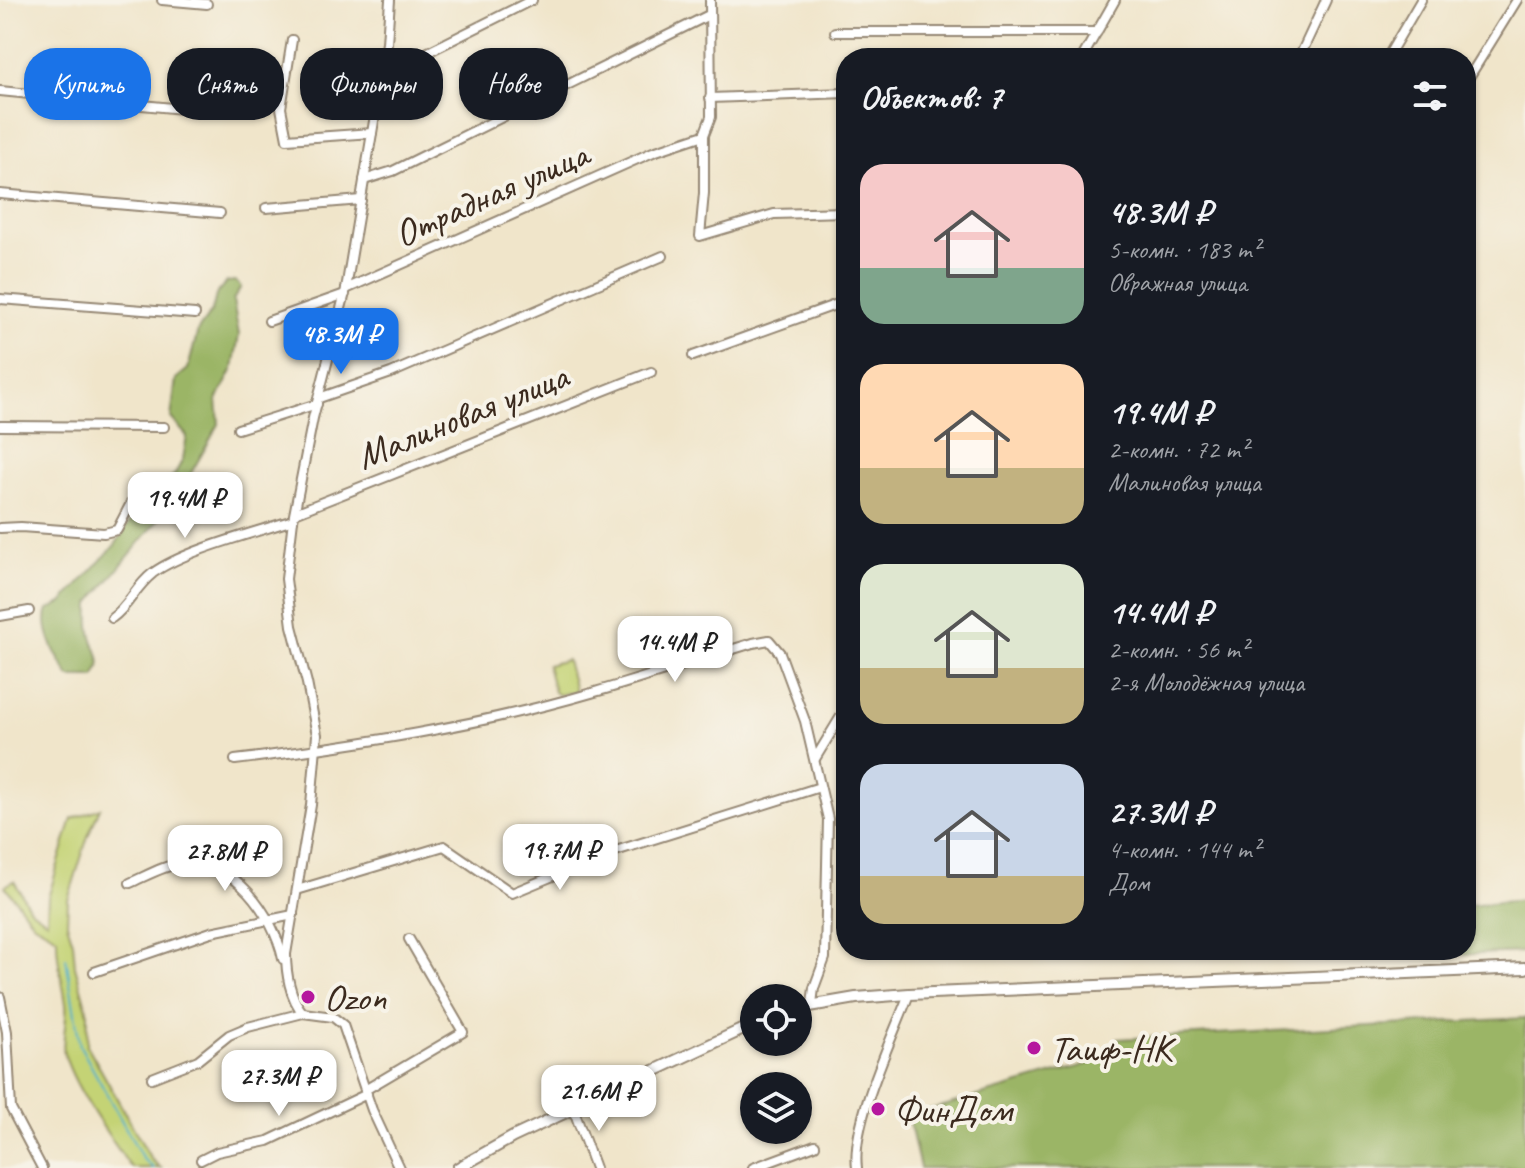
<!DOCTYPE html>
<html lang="ru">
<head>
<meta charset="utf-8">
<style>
	:root { --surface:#171b24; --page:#242831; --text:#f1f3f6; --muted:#9ea1a6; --accent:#1a73e8 }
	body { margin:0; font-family:Caveat,sans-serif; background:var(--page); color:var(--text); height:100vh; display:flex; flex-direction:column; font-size:30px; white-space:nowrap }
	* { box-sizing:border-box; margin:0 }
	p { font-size:26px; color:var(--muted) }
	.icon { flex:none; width:44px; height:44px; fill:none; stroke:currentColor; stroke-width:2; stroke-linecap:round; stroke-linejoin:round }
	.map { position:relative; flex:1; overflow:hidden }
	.sheet { position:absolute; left:836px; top:48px; width:640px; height:912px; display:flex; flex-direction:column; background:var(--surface); border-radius:32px; box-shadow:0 2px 6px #0004 }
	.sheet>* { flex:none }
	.top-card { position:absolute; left:24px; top:48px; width:692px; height:72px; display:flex; gap:16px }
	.tools { position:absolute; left:740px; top:984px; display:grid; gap:16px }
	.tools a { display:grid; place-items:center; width:72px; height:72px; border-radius:50%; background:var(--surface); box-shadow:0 2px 6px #0004; font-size:40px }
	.price { position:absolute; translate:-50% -68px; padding:0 18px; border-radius:16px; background:#fff; color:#222; font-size:26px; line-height:52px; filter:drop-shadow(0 2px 4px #0008) }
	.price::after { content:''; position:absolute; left:50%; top:48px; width:24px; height:18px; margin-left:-12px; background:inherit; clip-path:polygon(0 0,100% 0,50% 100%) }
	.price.active { background:var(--accent); color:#fff }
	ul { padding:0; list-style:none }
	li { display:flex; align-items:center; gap:24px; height:200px; padding:0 24px }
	li span { display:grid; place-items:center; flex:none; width:224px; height:160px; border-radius:24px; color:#555 }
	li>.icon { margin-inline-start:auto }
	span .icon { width:96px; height:96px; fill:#fffc; stroke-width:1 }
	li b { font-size:34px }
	h2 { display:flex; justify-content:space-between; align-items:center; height:96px; padding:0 24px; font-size:34px }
	.chip { padding:0 28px; border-radius:32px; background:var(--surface); box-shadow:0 2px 6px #0004; font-size:28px; line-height:72px }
	.chip.active { background:var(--accent); color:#fff }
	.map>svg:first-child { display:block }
</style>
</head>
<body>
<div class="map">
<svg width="1525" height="1168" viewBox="0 0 1525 1168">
	<rect width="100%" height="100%" fill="#f7f3e8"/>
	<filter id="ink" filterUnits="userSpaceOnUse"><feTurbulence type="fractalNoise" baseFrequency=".0125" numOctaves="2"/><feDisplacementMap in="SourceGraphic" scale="16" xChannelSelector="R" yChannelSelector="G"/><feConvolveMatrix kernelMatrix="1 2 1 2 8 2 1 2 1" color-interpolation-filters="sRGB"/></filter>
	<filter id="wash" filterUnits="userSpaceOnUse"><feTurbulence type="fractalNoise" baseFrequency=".006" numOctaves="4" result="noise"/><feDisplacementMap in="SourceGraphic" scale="32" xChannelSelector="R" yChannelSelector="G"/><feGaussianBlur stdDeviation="1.8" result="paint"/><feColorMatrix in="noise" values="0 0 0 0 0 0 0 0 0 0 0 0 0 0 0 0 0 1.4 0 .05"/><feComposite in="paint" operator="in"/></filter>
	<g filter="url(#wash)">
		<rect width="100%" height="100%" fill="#f0e5ca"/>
		<g fill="#c4d375" stroke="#807e4a" stroke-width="2">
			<path d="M567,660L575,691L558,695L554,692L547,665Z"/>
			<path d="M100,808L88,836L68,900L67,923L73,942L75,966L88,1013L87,1045L151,1159L161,1168H133L129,1165C108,1134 74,1088 64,1053C61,1043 68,1017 66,1004C63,981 56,961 57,937L34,924L5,886L14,881L30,909L47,921L48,898L72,819Z"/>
		</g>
		<g fill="#9bb566" stroke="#6b7042" stroke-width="2">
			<path d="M235,281L241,287L233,300L239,335L233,369L217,400L219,424L178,496L90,603C90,613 89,622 91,632C94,650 107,660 94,677H70C59,661 40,629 48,610L62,603L115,545L154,485L169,479L175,474L183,459L187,436L171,418L176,379L188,369L198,330L212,311L216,295L227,282Z"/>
			<path d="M1525,900V952L1430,956V950H1466V905Z"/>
			<path d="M1304,950H1375L1376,959L1304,960Z"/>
			<path d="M1525,1018V1168H920L908,1116L1099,1061L1117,1039Z"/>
		</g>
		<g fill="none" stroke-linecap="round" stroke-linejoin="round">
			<path stroke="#4cb0cb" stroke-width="2" d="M66,958L80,1046L143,1159L153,1168"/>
		</g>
	</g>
	<g filter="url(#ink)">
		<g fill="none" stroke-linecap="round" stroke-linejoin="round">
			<g stroke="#968874" stroke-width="12">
				<g id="minor">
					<path d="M162,0L207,4"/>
					<path d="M710,0L711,117L704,135V193L700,236L774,214L846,212"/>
					<path d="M835,32H1097"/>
					<path d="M292,40L281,108L287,139L372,133"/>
					<path d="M1082,58L1115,0"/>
					<path d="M1299,58L1326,0"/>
					<path d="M1387,58L1421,0"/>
					<path d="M382,75L532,0"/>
					<path d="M1466,82L1517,0"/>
					<path d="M0,91L213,112"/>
					<path d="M710,98L846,93"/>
					<path d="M364,180L393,171L709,15"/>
					<path d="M0,194L220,213"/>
					<path d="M266,208L361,200"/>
					<path d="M346,289L653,152L704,135"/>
					<path d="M0,299L195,314"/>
					<path d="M269,321L345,294"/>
					<path d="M693,356L846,301"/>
					<path d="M319,398L391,373L663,256"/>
					<path d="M0,426L164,427"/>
					<path d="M238,429L317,404"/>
					<path d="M295,513L651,372"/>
					<path d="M0,528L21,527L104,533L117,530L131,503"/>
					<path d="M0,616L29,611"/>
					<path d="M112,618C130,605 134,588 153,573C185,550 254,533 293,520"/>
					<path d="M815,759L846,708"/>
					<path d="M235,760C355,745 479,726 595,692C648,677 700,659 753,643L769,640L780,653L805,721L828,819L825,958L814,988L812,1004"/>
					<path d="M130,883C146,876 165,865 182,863C233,856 274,916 283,959"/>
					<path d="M297,890L444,846L512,893L606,854L820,787"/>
					<path d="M94,972L211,932L293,915"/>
					<path d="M0,997L7,1032L11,1109L42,1168"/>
					<path d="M303,1013C290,998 286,973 286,954L311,805L317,735L307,683L292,626L286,579L293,520L313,418L346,289L387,43L390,0"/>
					<path d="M152,1078L198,1060L229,1035L248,1027L303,1013L333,1017L343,1025L372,1110L399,1168"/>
					<path d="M365,1090L463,1032L409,939"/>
					<path d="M573,1108L595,1168"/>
					<path d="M201,1160L217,1152L268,1141L367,1094"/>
					<path d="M753,1168L815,1145"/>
					<path d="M857,1168C851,1123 892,1039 909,994"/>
				</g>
			</g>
			<g stroke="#968874" stroke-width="14">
				<g id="major">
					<path d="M798,1008L856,998L909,994L1525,968"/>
					<path d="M458,1168L513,1137L754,1024"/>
				</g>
			</g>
			<use href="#minor" stroke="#fff" stroke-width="8"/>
			<use href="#major" stroke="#fff" stroke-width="10"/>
		</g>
	</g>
	<g fill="#b5179e" stroke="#f7f3e8" stroke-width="3">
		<circle cx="308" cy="997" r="8"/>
		<circle cx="1034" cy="1048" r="8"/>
		<circle cx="878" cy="1109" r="8"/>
	</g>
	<g text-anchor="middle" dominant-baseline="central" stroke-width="8" stroke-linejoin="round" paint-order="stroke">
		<g font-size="38" fill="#3b2a1e" stroke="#f7f3e8">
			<text transform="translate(491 194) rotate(-24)">Отрадная улица</text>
			<text transform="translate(462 416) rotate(-22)">Малиновая улица</text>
		</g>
		<g font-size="38" fill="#3b2a1e" stroke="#f7f3e8" text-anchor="start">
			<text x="324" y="997">Ozon</text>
			<text x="1050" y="1048">Таиф-НК</text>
			<text x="894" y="1109">ФинДом</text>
		</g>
	</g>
</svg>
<div class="tools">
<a><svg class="icon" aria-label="locate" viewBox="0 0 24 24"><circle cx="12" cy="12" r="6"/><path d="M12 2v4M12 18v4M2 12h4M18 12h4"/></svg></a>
<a><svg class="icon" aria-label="layers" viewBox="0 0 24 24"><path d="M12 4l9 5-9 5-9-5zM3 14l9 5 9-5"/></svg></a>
</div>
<b class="price active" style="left:341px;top:376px">48.3M ₽</b>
<b class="price" style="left:185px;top:540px">19.4M ₽</b>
<b class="price" style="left:675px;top:684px">14.4M ₽</b>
<b class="price" style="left:560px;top:892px">19.7M ₽</b>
<b class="price" style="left:225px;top:893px">27.8M ₽</b>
<b class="price" style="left:279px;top:1118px">27.3M ₽</b>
<b class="price" style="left:599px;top:1133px">21.6M ₽</b>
<div class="top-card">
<a class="chip active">Купить</a>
<a class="chip">Снять</a>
<a class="chip">Фильтры</a>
<a class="chip">Новое</a>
</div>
<section class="sheet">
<h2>Объектов: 7<svg class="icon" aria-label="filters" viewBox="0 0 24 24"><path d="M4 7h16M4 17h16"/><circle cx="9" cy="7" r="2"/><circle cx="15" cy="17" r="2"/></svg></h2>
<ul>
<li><span style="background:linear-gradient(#f6c9c9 65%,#7fa58c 0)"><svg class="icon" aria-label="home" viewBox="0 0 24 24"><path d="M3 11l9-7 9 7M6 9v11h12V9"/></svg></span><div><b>48.3M ₽</b><p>5-комн. · 183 m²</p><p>Овражная улица</p></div></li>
<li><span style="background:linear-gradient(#ffd9b3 65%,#c2b280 0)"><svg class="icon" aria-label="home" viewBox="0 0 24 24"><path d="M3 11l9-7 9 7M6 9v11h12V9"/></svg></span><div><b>19.4M ₽</b><p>2-комн. · 72 m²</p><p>Малиновая улица</p></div></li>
<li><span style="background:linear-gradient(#dfe7d0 65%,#c2b280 0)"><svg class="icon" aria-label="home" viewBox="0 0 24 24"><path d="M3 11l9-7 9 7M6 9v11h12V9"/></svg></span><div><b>14.4M ₽</b><p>2-комн. · 56 m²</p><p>2-я Молодёжная улица</p></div></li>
<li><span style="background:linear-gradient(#c9d6e8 70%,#c2b280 0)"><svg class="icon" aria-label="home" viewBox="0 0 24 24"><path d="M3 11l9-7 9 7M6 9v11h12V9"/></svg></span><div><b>27.3M ₽</b><p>4-комн. · 144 m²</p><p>Дом</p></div></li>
</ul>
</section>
</div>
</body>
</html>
